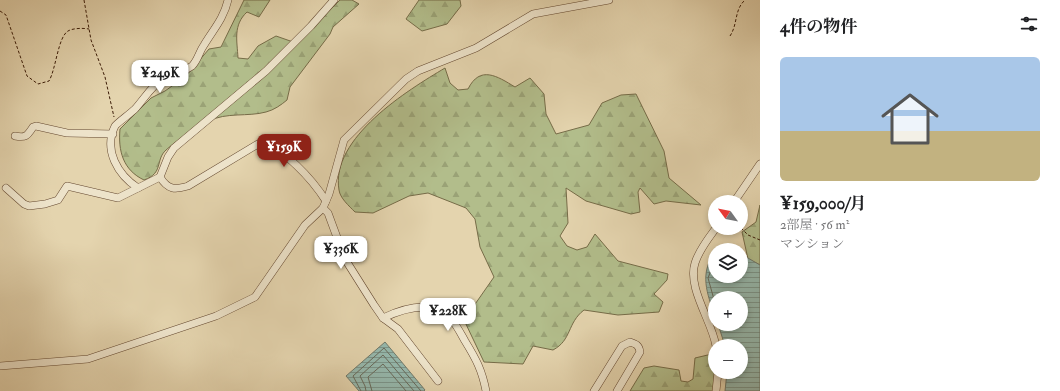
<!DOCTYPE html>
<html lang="ja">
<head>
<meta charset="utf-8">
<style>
	:root { --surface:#fff; --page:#f2f2f2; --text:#202124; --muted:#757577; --line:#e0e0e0; --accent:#8f2418 }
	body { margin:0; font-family:"IM FELL Double Pica","Noto Serif JP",serif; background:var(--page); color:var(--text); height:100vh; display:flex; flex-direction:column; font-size:15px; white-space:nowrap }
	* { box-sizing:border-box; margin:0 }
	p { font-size:13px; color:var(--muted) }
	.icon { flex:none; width:22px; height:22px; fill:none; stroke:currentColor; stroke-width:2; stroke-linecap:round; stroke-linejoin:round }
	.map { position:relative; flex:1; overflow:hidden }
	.sheet { display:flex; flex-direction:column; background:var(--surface); width:300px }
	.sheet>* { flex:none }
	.needle { width:26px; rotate:303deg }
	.buttons { position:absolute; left:708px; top:195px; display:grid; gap:8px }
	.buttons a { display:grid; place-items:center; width:40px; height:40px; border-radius:50%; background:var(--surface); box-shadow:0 2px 6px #0003; font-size:20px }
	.price { position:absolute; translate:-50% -34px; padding:0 9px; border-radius:8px; background:#fff; color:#222; font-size:13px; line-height:26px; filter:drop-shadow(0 1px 2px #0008) }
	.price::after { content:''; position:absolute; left:50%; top:24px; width:12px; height:9px; margin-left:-6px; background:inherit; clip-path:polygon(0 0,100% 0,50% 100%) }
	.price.current { background:var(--accent); color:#fff }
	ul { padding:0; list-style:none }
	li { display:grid; align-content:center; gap:8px; height:212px; padding:0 20px }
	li+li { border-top:1px solid var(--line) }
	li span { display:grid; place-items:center; height:124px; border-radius:6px; color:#555 }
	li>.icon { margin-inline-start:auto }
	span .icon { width:72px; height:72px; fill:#fffc; stroke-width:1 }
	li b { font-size:17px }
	h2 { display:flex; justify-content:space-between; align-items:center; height:48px; padding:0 20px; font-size:17px }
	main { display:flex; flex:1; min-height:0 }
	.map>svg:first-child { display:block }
</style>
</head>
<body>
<main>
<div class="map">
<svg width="760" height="391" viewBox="0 0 760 391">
	<defs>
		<pattern id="forest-firs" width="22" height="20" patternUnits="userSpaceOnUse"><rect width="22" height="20" fill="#b2bd8b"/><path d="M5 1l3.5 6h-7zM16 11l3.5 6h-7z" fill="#9aa276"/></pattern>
		<pattern id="water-rules" width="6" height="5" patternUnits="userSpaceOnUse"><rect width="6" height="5" fill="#95b8ad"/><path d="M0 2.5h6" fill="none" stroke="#7b958b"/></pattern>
	</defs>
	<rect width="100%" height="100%" fill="#e4d4ae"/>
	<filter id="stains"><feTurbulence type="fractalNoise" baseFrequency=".005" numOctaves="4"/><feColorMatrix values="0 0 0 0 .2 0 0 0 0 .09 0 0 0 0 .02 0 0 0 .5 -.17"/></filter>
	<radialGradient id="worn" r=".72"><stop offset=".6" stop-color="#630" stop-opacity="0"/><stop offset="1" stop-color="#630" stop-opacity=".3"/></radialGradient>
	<g fill="url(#forest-firs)" stroke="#766c48">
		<path d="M244,0H270L259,17L247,12C233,25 237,40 238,58L248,59L258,46L276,36L296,43L340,0H352L359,4L333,27L330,34L290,87L287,100C281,105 274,110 266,112C248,117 226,112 209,121C195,129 178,139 166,150C155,160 164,173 144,180C123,170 118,151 120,129L151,98L165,91L186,76L209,49L221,47Z"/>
		<path d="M419,0H460L461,6L447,24L422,31L406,19Z"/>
		<path d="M445,68L450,83L458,90L468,89C480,65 497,76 515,87L530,78L544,94L546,114L556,134L589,125L602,103L621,95L636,94L664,151L669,178L701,205L666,201L654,204L640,188L638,192L640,212L631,214L586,201L566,188L568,223L560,236L567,246L577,250L587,247L595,234L618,261L668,274L667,280L654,294L663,302L659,312L618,315L584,310C567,323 572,340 553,350L533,346L523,364L484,362L464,320L494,277L480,247L475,219L466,208L428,193L409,196L373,213L355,212C349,206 340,198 339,190C330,138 408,90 445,68Z"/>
		<path d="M760,205V265L748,259L742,232L756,222Z"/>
		<path d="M712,354L715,367L714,391H630L644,368L654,366L679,370L681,381L688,382L693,379L695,358Z"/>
	</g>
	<g fill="url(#water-rules)" stroke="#71796a">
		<path d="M715,252V276H741V254L760,265V391H725L727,372H741V346H725L718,324H741V298H715V316C707,293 699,274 715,252Z"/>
		<path d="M385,342L425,390L424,391H359L346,376Z"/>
	</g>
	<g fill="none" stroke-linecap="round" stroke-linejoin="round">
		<g stroke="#68695a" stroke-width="1">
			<path d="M715,260L708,278L715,303"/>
			<path d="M361,391L353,376L384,348L421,391"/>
			<path d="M366,391L365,386L360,376L383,355L414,391"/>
			<path d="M372,391L368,377L383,364L406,391"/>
		</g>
		<g stroke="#644830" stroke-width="8">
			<g id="minor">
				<path d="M15,136C26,138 27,136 33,127L36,126L67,133L113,134"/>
				<path d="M160,177L138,188C118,175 103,150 115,126C116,124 131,113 135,109C144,99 152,85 164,78C172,73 184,72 192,66C198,60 199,52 204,45C213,30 224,18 228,0"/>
				<path d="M6,188L24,204L29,206L45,204L58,200L67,186L118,198L138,188"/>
				<path d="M326,201L329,194L344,140L406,79L418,71L476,48L533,14L609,0"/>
				<path d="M734,202L760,164"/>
				<path d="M323,208L328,213L345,259L374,305L383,318L398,329L438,381"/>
				<path d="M716,228C708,239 699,250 695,263C687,288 712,321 716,346"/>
				<path d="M383,318C404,308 434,299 452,320C457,326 461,334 465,341C476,359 482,370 486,391"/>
				<path d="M0,366L88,359L216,316L255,297L305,225L323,208L326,201C314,182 282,144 258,144L188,186C175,190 168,190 160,177L168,157L174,148L266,71L311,26L334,0"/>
				<path d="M594,391L622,346L630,342C636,344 639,345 640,352L617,391"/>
				<path d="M716,391L718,372"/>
			</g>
		</g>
		<g stroke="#3a1a06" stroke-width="1" stroke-dasharray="3 2" stroke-linecap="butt">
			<path d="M84,0L91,40L105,77L114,117"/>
			<path d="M0,11L6,15L27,76L38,84L49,81C56,69 58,37 68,31C73,28 83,28 89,29"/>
			<path d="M730,36C738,24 734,10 745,0"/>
			<path d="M741,228L748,235L760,240"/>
		</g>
		<use href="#minor" stroke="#ede3ca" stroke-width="7"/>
	</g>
	<rect width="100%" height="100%" filter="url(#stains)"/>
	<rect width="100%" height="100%" fill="url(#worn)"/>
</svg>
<div class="buttons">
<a><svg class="needle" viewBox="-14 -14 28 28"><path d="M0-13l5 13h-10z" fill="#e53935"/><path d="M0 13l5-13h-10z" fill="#757577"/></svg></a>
<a><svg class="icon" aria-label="layers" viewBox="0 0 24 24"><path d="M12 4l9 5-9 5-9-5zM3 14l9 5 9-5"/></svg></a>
<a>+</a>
<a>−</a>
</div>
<b class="price" style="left:160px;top:94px">¥249K</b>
<b class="price current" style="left:284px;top:168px">¥159K</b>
<b class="price" style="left:341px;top:270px">¥336K</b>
<b class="price" style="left:448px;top:332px">¥228K</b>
</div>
<section class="sheet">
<h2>4件の物件<svg class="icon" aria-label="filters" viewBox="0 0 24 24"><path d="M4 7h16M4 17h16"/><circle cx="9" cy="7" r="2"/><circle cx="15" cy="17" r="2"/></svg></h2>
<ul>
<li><span style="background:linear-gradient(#a9c7e8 60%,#c2b280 0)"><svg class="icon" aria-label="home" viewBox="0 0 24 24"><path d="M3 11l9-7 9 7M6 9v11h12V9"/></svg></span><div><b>¥159,000/月</b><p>2部屋 · 56 m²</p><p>マンション</p></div></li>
</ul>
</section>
</main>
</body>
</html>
